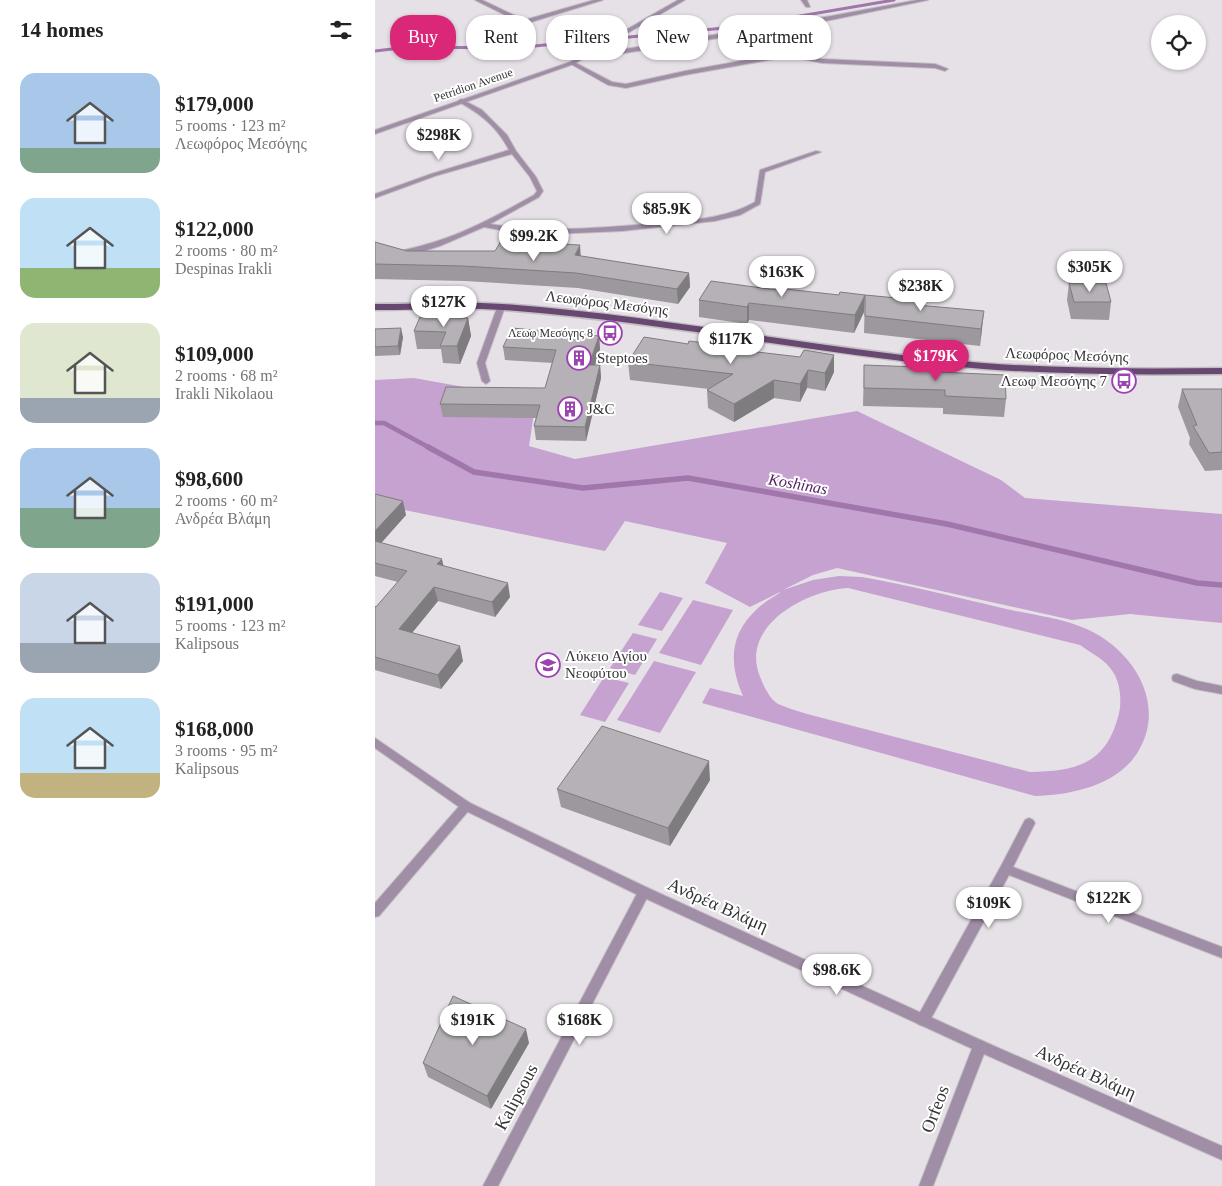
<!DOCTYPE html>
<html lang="en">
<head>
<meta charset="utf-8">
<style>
	:root { --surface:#fff; --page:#f6f6f6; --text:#222; --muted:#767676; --accent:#db2777 }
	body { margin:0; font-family:"Times New Roman",serif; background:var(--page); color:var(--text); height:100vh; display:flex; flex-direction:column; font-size:19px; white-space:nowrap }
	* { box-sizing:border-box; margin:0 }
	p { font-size:16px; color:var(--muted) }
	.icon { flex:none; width:28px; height:28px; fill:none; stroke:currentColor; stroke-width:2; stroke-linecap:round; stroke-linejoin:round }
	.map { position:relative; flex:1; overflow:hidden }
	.side { display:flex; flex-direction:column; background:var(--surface); width:375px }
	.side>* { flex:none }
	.top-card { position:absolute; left:15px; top:15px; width:475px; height:45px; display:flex; gap:10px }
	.buttons { position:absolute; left:776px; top:15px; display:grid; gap:10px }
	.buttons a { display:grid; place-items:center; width:55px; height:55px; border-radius:50%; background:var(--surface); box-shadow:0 1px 4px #0004; font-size:25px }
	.price { position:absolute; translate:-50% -42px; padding:0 11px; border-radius:18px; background:#fff; color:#222; font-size:16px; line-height:32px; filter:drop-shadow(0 1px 2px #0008) }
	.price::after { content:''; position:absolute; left:50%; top:30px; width:15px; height:11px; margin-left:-8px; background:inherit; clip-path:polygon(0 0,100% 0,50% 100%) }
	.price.current { background:var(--accent); color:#fff }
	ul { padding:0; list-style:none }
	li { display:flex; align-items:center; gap:15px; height:125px; padding:0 20px }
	li span { display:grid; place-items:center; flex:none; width:140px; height:100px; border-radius:15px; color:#555 }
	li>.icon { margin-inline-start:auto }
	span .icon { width:60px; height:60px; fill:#fffc; stroke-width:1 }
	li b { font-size:21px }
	h2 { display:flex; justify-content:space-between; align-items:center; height:60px; padding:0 20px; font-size:21px }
	.pill { padding:0 18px; border-radius:20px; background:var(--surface); box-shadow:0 1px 4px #0004; font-size:18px; line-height:45px }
	.pill.current { background:var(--accent); color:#fff }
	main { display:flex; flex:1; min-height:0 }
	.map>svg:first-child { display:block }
</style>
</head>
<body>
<main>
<section class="side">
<h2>14 homes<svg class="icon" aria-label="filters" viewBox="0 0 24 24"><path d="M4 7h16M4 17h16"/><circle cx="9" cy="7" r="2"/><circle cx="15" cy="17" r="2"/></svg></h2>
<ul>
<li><span style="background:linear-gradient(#a9c7e8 75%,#7fa58c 0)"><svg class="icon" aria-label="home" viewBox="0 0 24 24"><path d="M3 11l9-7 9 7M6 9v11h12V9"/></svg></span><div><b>$179,000</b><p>5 rooms · 123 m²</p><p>Λεωφόρος Μεσόγης</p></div></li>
<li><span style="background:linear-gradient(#bfe0f5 70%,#8fb573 0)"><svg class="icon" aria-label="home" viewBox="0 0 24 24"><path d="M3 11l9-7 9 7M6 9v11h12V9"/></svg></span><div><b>$122,000</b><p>2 rooms · 80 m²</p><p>Despinas Irakli</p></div></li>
<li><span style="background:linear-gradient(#dfe7d0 75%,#9aa5b1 0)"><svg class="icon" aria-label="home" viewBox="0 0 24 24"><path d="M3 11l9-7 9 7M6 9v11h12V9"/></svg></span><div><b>$109,000</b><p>2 rooms · 68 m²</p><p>Irakli Nikolaou</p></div></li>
<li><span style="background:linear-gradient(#a9c7e8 60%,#7fa58c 0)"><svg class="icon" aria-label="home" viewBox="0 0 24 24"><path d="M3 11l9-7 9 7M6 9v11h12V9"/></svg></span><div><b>$98,600</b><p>2 rooms · 60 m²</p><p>Ανδρέα Βλάμη</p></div></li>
<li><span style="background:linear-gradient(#c9d6e8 70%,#9aa5b1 0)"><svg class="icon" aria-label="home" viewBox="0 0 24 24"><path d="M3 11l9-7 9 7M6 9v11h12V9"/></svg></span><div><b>$191,000</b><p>5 rooms · 123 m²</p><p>Kalipsous</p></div></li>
<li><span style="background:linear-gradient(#bfe0f5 75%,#c2b280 0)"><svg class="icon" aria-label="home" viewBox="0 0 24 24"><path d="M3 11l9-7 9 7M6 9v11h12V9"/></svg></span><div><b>$168,000</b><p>3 rooms · 95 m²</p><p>Kalipsous</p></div></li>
</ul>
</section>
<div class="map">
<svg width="847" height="1186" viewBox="0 0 847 1186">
	<rect width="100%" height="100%" fill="#e6e1e7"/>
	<g fill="#c5a2cf" fill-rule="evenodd">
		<path d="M39,378L161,400L154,446L200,459L482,411L626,480L650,498L847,514V623L755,614L697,620L462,568L438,575L408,590L438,580L464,576L487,577C534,585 580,597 627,608C652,614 680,617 704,626C753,643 792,699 765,748C746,785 697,795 660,796L327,703L335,688L368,696C354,664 354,635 382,609C389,602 399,597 407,591L375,607L330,583L352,543L250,521L230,551L0,504V380ZM473,588L705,645C716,653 731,660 738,672C745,682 747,701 744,713C732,764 702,771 655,772L432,714C423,711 412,708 403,704C395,699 389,687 386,679C362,627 431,590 473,588Z"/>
		<path d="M285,592L308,598L287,631L263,625Z"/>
		<path d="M318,600L358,610L326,665L284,653Z"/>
		<path d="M258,633L282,639L260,675L235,668Z"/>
		<path d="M279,661L321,672L285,733L242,720Z"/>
		<path d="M229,677L254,683L230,722L205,715Z"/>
	</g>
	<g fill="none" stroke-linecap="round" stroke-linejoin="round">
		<path stroke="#a076ab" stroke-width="3" d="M0,51L34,47L138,48L360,27L519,0"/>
		<path stroke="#a076ab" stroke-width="4.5" d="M0,423H9L55,448"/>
		<path stroke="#a076ab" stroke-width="5.5" d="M53,447L99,472L208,488L313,478L572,524L822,583L847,585"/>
		<g stroke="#c3bec4" stroke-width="2">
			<g id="minor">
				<path d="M100,0H107L145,18L153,19L219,0H228L153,23L142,21Z"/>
				<path d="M426,0H432L435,7H431Z"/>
				<path d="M542,0H553L456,20L244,54L217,55L214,53L217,51L244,50L456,16Z"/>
				<path d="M405,54H423L447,59L560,64L573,69L570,71L560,68L447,63L423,58H405L310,75L251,88L233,85L194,63L199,62L237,82L251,84L310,71Z"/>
				<path d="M86,99L107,110L132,135L141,151L161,177L168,191L164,197L115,224C171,233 227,228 283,223C316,220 350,219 380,202L385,170L441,151L446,152L390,172L385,204L365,215L340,221L247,231L177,234L130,231L109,227L65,246L46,252L29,254V250C79,240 116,219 159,195L162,191L155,177L137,154L60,176L0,198V194L56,174L134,150C122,127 106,114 84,102L83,101Z"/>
				<path d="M123,305H126L130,307L110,363L115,381L111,384L107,381L102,363Z"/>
				<path d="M802,674L822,681L847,686V694L820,689L798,681L797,678L798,675Z"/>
				<path d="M91,801L95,803L97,806L95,809L4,916L0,917V903L87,803Z"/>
				<path d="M654,818L658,820L660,823L638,867L847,947V958L634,875L553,1024L548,1026L543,1024L541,1020L543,1016L626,866L650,820Z"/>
				<path d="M269,887L273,888L275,892L123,1186H108L265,888Z"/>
				<path d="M605,1040L610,1042L612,1046L558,1186H544L598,1046L600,1042Z"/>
			</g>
		</g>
		<g stroke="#c3bec4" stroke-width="2">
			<g id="tertiary">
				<path d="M303,0H310L199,64L0,134V130L195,62Z"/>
				<path d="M0,738L95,803L273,888L610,1042L847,1146V1160L600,1050L265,896L87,809L0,748Z"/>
			</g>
		</g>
		<g stroke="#c3bec4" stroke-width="3">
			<path id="primary" d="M0,304C42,304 86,301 128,304C278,315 425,345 574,360C665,369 756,369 847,368V374C756,375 665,375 574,366C425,351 278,321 128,310C86,307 42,310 0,310Z"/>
		</g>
		<use href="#minor" fill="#a08da6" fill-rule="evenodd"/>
		<use href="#tertiary" fill="#a08da6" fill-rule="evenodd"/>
		<use href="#primary" fill="#684771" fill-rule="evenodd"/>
	</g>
	<g fill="#9c989d">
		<path d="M0,242L32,251L206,256L314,273L315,287L303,304L203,288L90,281L0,279Z"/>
		<path d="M336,281L489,312L479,333L374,320L372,324L324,317V300Z"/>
		<path d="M694,283L736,302L734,320L696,319L692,300Z"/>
		<path d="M490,295L543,300V305L607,329L605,346L489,333Z"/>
		<path d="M93,318L96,336L85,364L68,363L66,349H42L39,331Z"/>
		<path d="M0,329L28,337L25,355L0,356Z"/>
		<path d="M224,336L225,349L220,365H225L226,378L211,441L161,440L159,426L161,418L68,417L65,404L170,388L178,363L130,360L128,347Z"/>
		<path d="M349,345L350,348L459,372L450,391L432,388L425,402L399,398L359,422L333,408L332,390L334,389L255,380L253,362Z"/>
		<path d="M489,365L542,371L631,399L629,417L568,414V408L488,406Z"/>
		<path d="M807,389H847V470L830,471L814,444L815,438L803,407Z"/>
		<path d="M0,494L31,515L6,543L69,566L135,597L120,617L63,601L37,633L88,661L66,689L0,670V606L1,607L23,582L0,576Z"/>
		<path d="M335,780L295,846L186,807L182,789Z"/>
		<path d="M154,1043L116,1109L53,1077L48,1063Z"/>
	</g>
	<g fill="#7f7c7f">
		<path d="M205,245L206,260L200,255Z"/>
		<path d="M314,273L315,287L303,304L302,289Z"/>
		<path d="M490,295L489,312L479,333L480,315Z"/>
		<path d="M374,303V320L372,324V307Z"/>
		<path d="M609,311L607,329L605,346L606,329Z"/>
		<path d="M93,318L96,336L85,364L82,346Z"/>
		<path d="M26,328L28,337L25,355L23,346Z"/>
		<path d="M224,336L225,349L216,378L214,365Z"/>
		<path d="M459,355V372L450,391V373Z"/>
		<path d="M225,365L226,378L211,441L210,427Z"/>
		<path d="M433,370L432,388L425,402V384Z"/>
		<path d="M399,380V398L359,422V404Z"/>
		<path d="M28,501L31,515L0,550V531Z"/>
		<path d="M67,559L70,573L62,564Z"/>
		<path d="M133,583L135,597L120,617L117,602Z"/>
		<path d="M59,587L63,601L28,644L24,629Z"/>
		<path d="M85,646L88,661L66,689L63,675Z"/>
		<path d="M334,761L335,780L295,846L293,828Z"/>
		<path d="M151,1029L154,1043L116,1109L112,1096Z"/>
	</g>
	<g fill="#b5b1b6" stroke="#7f7c7f">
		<path d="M126,241L205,245L200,255L314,273L302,289L201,273L88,266L0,264V242L32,251H120Z"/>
		<path d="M336,281L401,290L402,288L464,295L465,292L490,295L480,315L374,303L372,307L324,300Z"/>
		<path d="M694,283H731L736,302H699Z"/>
		<path d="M490,295L543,300L542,305L609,311L606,329L490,316Z"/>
		<path d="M45,317L93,318L82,346H65L71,332L39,331Z"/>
		<path d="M26,328L23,346L0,347V329Z"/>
		<path d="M137,328L224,336L214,365H225L210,427L159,426L165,405L65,404L71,387L170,388L181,350L128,347Z"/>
		<path d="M269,337L313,344L314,341L349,345L348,348L425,357L429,350L459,355L450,373L433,370L425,384L399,380L359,404L332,390L358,374L253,362Z"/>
		<path d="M489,365L542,367V371L630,375L631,399L570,396V390L489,388Z"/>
		<path d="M807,389H847V452L834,453L818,426L822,425Z"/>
		<path d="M0,494L28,501L0,531Z"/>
		<path d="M0,541L67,559L62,564L133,583L117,602L59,587L24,629L85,646L63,675L0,657V606L1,607L32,571L0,563Z"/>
		<path d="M227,726L334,761L293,828L182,789Z"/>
		<path d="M78,996L151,1029L112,1096L48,1063Z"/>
	</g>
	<defs>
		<g id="bus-ring" transform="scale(1.25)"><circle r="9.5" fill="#fff" stroke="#9b44b1" stroke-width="1.5"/><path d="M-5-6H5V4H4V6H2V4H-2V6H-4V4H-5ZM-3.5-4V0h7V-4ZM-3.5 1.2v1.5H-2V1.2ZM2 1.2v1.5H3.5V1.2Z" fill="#9b44b1"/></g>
		<g id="building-ring" transform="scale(1.25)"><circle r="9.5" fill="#fff" stroke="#9b44b1" stroke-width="1.5"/><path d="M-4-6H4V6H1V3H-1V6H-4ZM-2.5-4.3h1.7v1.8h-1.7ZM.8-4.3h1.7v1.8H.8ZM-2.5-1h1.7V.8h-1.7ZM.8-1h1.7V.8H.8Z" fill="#9b44b1"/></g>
		<g id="school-ring" transform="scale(1.25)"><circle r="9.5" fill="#fff" stroke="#9b44b1" stroke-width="1.5"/><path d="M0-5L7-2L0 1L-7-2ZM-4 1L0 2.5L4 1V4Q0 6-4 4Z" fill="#9b44b1"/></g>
	</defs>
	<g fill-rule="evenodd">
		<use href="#bus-ring" x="235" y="333"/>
		<use href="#building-ring" x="204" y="358"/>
		<use href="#bus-ring" x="749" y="381"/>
		<use href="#building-ring" x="195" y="409"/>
		<use href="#school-ring" x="173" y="665"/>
	</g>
	<g text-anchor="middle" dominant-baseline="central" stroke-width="4" stroke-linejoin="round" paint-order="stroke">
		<g font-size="12" fill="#353436" stroke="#fff">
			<text transform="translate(98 85) rotate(-19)">Petridion Avenue</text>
		</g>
		<g font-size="12" fill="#353436" stroke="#fff" text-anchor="end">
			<text x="218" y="333">Λεωφ Μεσόγης 8</text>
		</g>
		<g font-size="15" fill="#353436" stroke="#fff">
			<text transform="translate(232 303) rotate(7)">Λεωφόρος Μεσόγης</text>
			<text transform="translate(692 355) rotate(2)">Λεωφόρος Μεσόγης</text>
		</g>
		<g font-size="15" fill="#353436" stroke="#fff" text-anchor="start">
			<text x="222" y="358">Steptoes</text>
			<text x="732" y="381" text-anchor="end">Λεωφ Μεσόγης 7</text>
			<text x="212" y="409">J&amp;C</text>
			<text x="190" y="656">Λύκειο Αγίου<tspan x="190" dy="17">Νεοφύτου</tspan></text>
		</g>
		<g font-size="16" font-style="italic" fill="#521c5f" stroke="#fff">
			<text transform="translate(423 484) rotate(10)">Koshinas</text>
		</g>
		<g font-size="18" fill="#353436" stroke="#fff">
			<text transform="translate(343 905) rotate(24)">Ανδρέα Βλάμη</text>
			<text transform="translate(711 1072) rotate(24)">Ανδρέα Βλάμη</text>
			<text transform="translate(141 1097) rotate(-62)">Kalipsous</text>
			<text transform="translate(560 1109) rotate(-69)">Orfeos</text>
		</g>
	</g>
</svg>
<div class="buttons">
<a><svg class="icon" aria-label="locate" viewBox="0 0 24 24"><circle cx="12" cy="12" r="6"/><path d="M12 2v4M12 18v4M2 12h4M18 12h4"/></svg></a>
</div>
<b class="price" style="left:64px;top:161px">$298K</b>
<b class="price" style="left:292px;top:235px">$85.9K</b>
<b class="price" style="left:159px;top:262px">$99.2K</b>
<b class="price" style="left:715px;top:293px">$305K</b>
<b class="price" style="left:407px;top:298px">$163K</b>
<b class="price" style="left:546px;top:312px">$238K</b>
<b class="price" style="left:69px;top:328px">$127K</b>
<b class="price" style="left:356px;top:365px">$117K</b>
<b class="price current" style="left:561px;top:382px">$179K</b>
<b class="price" style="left:734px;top:924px">$122K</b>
<b class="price" style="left:614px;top:929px">$109K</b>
<b class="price" style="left:462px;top:996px">$98.6K</b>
<b class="price" style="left:98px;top:1046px">$191K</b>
<b class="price" style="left:205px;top:1046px">$168K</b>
<div class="top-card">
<a class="pill current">Buy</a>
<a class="pill">Rent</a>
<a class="pill">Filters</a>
<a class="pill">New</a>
<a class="pill">Apartment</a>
</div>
</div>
</main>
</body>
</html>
